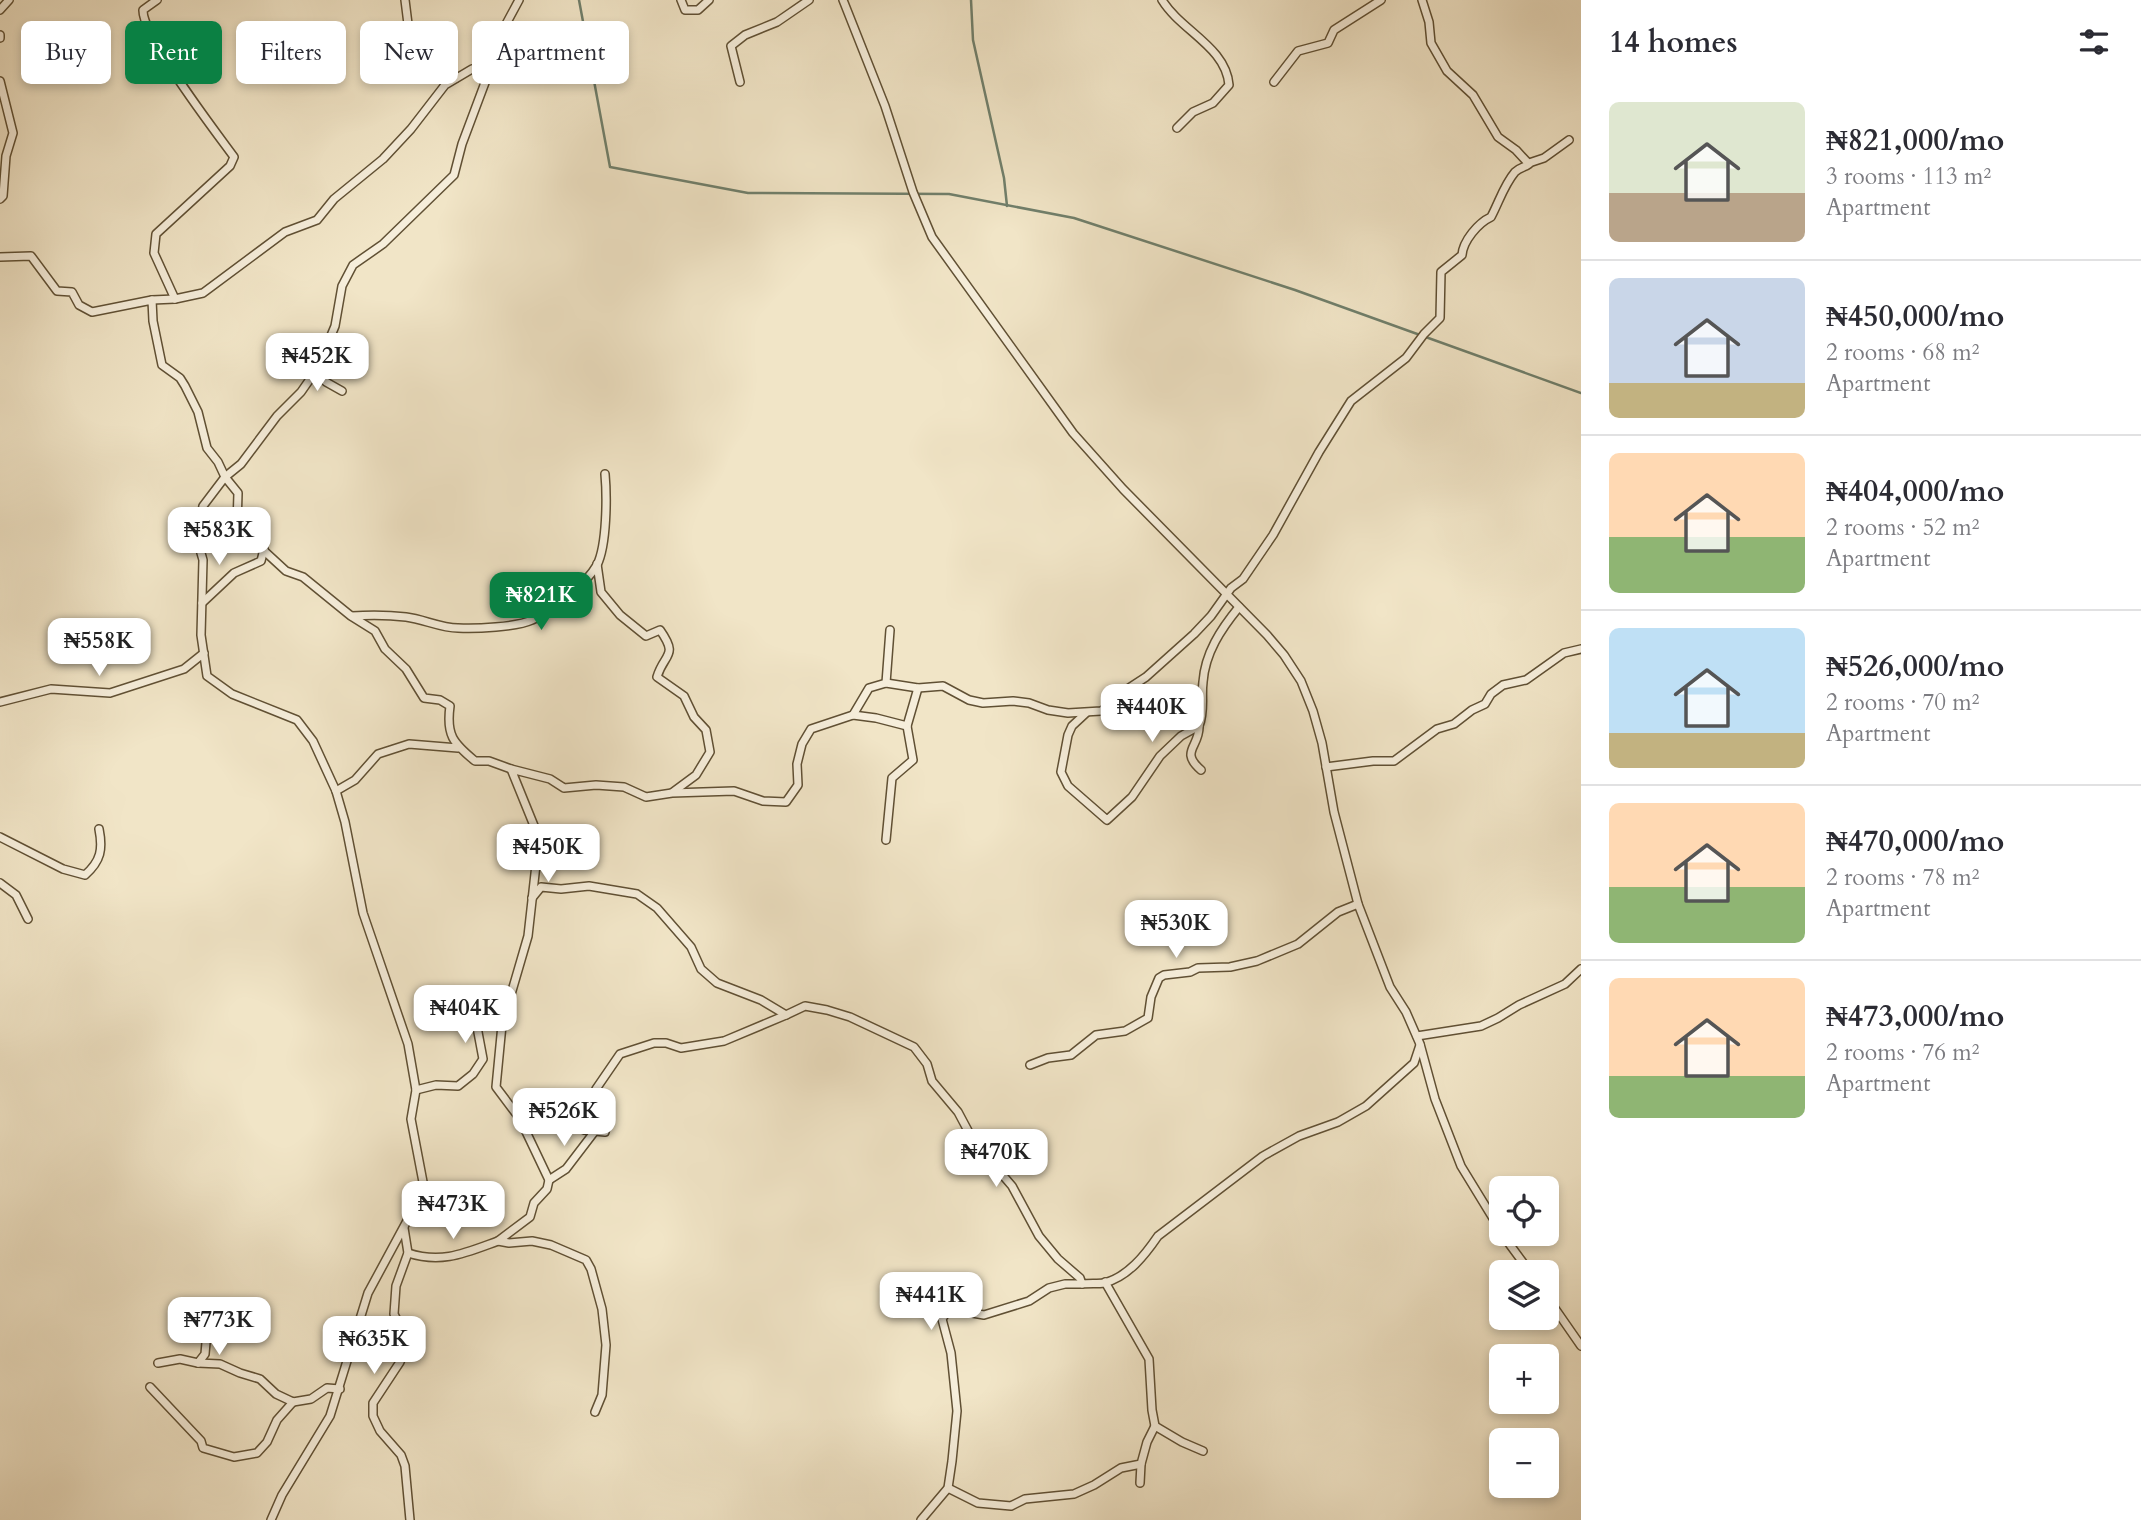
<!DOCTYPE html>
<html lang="en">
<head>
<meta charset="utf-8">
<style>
	:root { --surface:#fff; --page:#f2f2f3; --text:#2b2b33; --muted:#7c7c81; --line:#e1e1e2; --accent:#0b8043 }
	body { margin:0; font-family:Cardo,serif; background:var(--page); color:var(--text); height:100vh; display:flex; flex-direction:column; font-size:26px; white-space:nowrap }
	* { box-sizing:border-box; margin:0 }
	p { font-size:23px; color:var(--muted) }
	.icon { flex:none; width:38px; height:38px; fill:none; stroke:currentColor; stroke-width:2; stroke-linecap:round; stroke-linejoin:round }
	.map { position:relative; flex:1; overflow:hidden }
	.details { display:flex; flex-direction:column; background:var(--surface); width:560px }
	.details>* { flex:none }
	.top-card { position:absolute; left:21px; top:21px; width:665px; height:63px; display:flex; gap:14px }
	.controls { position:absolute; left:1489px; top:1176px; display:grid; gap:14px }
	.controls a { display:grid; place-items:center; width:70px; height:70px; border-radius:10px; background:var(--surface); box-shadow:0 4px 10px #0003; font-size:35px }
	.price { position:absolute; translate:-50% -60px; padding:0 16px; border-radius:14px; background:#fff; color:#222; font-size:23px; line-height:46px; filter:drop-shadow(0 2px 4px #0008) }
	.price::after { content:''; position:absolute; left:50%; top:42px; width:21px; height:16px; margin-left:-10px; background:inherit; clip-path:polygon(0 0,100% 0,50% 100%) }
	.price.current { background:var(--accent); color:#fff }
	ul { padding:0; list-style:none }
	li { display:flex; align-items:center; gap:21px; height:175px; padding:0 28px }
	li+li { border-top:2px solid var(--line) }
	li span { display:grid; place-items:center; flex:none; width:196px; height:140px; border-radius:10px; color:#555 }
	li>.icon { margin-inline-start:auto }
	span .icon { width:84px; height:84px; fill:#fffc; stroke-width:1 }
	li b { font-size:30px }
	h2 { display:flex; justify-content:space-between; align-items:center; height:84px; padding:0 28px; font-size:30px }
	.pill { padding:0 24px; border-radius:10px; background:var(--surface); box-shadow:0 4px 10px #0003; font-size:24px; line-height:63px }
	.pill.current { background:var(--accent); color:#fff }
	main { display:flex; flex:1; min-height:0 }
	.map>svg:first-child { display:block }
</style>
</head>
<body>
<main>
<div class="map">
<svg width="1581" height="1520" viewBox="0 0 1581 1520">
	<rect width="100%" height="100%" fill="#f1e5c7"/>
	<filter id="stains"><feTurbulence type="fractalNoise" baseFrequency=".00286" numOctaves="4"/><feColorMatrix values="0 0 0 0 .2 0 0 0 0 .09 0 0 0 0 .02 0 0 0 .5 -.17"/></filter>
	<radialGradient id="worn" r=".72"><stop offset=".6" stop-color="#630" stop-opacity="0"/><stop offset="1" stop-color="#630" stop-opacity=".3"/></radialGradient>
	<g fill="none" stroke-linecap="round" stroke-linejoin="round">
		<g stroke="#707f6b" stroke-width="2.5">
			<path d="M579,0L610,167L748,193L949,194L1074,218L1295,290L1581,393"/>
			<path d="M971,0L973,40L1004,178L1007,206"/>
		</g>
		<g stroke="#605034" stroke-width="10">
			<g id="minor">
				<path d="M157,0L143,10C142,36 215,131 234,157L230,166L156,234L154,253L175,299"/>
				<path d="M405,0L408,24L419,37L431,61L438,63L456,78"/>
				<path d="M681,0L685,10H698L709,0"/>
				<path d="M843,0L885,106L913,192L932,237L1073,433L1123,489L1267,635L1284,655L1301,681L1313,711L1322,743L1334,812L1358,904L1390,987L1406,1012L1420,1044L1435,1099L1461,1166L1502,1233"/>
				<path d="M1162,0C1181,31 1226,47 1229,85L1213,103L1193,112L1177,128"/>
				<path d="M0,10L9,0"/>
				<path d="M0,35V38"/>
				<path d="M0,81L13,133L6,156L3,196L0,199"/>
				<path d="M740,82L731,46L745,35L777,22L809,0"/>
				<path d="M1274,82L1298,51L1328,43L1334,30L1381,0"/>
				<path d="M1529,163L1544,158L1569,140"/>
				<path d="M0,257L31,256L57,291L72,292L79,305L92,312L152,300L153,321L162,365L180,378L185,386L198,412L207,448L218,462L225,477L238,493L237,526L286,571L303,577L351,616L375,631L385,649L406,669L424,698L440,700L450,706C446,735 453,743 475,761H489L511,769"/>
				<path d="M152,300L175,299L203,293L285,232L317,220L334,199L383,159L411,129L445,85L472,69L492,64"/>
				<path d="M317,369L326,382L342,391"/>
				<path d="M597,564L601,592L620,615L646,636L660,630C679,657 664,653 657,677L684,696L694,717L706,730L710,752L696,775L673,792"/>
				<path d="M202,603L234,573L261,561L264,549"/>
				<path d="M352,616C370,615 388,615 406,617C423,619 441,628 458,628C475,629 517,627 532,620C553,612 586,584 597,565C607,545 607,496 605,474"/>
				<path d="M886,683L918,688L943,686L969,700L983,703L1013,701L1029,703L1048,710L1068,713L1101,711L1113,704L1123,692L1146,677L1194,634L1211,616L1231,588L1243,579L1273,535L1319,452L1351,401L1406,358L1424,334L1440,318L1441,272L1462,255C1463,241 1478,223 1491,217C1499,202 1504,185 1515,172C1520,167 1524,168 1529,164L1516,150L1498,137L1473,95L1447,71L1431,43L1429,22L1422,0"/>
				<path d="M0,702L51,689L110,693L184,669L204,653"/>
				<path d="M1086,713L1072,726L1068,735L1061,772L1068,786L1107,820L1132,797L1160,756L1181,736L1199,726C1205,711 1201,697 1203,682C1205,653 1221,629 1239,607"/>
				<path d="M853,715L876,718L907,726L913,760L892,778L886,840"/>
				<path d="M907,726L918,688"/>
				<path d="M1199,726C1200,747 1179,751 1201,770"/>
				<path d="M1326,767L1373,761H1394L1437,729L1454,724L1472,710L1485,704L1491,694L1503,685L1526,680L1564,653L1581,649"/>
				<path d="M336,791L355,780L378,754L409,744L458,748"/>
				<path d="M0,837L63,869L85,875C101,861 103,849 99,829"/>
				<path d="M0,883L16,895L28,919"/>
				<path d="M532,898L541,887L561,889L589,886L637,894L657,908L691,947L701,969L717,983L761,1000L786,1015L805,1006L827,1010L850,1017L914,1047L927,1064L932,1081L958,1112L974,1142L1012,1186L1039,1236L1058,1259L1080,1278L1082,1284C1089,1283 1098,1284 1104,1283C1128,1277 1145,1255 1158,1236L1263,1156L1299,1136L1338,1122L1366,1106L1414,1063L1420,1045"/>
				<path d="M1417,1036L1481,1026L1498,1018L1519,1005L1565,984L1581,969"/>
				<path d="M1030,1065L1048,1058L1071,1055L1096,1035L1125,1031L1148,1018L1151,997L1159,978L1164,975L1190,972L1198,968L1230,967L1257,961L1298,944L1338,912L1358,904"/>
				<path d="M416,1090L436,1085L458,1086L473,1074L483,1059L477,1027L509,997"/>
				<path d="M521,1119C550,1129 562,1101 584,1130L605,1132L606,1126L596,1089L620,1054L654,1043H666L681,1048L724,1041L786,1015"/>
				<path d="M549,1180L566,1169L595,1131"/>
				<path d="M404,1228L408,1253L396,1286L394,1314L408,1342L400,1362L373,1403V1416L380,1431L401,1455L405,1466L410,1520"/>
				<path d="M1502,1234L1530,1272"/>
				<path d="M408,1253C442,1264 465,1253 498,1241"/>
				<path d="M1105,1282L1149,1359L1152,1410L1155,1426"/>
				<path d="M1547,1297L1581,1346"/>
				<path d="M158,1363L180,1359L198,1363L220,1364L240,1373L260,1379L276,1394L293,1402L311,1399L327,1388L340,1389"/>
				<path d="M198,1363L205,1354L207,1331"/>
				<path d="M150,1387L201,1441L203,1448L234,1457L257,1453L267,1442L277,1420L293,1402"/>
				<path d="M595,1412L602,1395L606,1345L602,1309L591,1269L586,1260L551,1245L532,1241L509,1243L498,1241L530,1217L534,1203L547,1189L549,1180L520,1119L496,1087L502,1025L528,936L539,838L511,769L550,779L564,788L596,785L624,787L646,797L672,793L734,791L763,801L786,802L798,785L797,764L802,744L811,729L853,715L869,688L886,683L890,630"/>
				<path d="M1140,1483L1141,1464"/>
				<path d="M948,1488L978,1503L1011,1506L1025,1499L1074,1494L1094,1485L1121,1468L1141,1464L1147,1442L1155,1426L1182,1442L1203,1451"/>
				<path d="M271,1520L282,1495L330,1416L368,1293L421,1195L423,1182L411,1119L416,1090L408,1044L363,913L345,822L336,791L313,741L297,720L232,694L207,676L201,635L203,560L197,539L203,506L225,477L241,464L277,416L301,392L317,369L335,326L342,286L353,265L383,244L454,175L462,144L492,64L498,39L519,0"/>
				<path d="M921,1520L948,1488L952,1461L957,1411L951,1353L942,1319L949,1309L984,1315L1029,1301L1049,1288L1065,1284H1082"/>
			</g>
		</g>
		<use href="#minor" stroke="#f6eedb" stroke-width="7"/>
	</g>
	<rect width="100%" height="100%" filter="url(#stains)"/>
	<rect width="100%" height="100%" fill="url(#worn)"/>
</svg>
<div class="controls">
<a><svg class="icon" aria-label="locate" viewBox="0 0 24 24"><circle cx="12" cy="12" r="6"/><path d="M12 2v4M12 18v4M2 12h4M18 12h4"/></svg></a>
<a><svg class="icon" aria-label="layers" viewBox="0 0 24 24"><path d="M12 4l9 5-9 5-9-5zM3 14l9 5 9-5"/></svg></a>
<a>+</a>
<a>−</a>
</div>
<b class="price" style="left:317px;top:393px">₦452K</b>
<b class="price" style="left:219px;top:567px">₦583K</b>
<b class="price current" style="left:541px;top:632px">₦821K</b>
<b class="price" style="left:99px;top:678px">₦558K</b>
<b class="price" style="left:1152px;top:744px">₦440K</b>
<b class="price" style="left:548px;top:884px">₦450K</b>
<b class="price" style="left:1176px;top:960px">₦530K</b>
<b class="price" style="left:465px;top:1045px">₦404K</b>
<b class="price" style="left:564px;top:1148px">₦526K</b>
<b class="price" style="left:996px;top:1189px">₦470K</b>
<b class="price" style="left:453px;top:1241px">₦473K</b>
<b class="price" style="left:931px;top:1332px">₦441K</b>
<b class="price" style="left:219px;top:1357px">₦773K</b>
<b class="price" style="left:374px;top:1376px">₦635K</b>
<div class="top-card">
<a class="pill">Buy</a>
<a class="pill current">Rent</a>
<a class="pill">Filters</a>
<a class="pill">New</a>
<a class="pill">Apartment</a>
</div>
</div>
<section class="details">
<h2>14 homes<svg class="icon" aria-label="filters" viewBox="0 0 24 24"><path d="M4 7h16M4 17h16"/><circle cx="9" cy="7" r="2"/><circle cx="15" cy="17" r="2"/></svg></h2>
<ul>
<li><span style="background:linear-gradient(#dfe7d0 65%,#b9a48a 0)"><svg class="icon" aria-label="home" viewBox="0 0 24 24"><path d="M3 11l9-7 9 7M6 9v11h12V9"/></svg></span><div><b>₦821,000/mo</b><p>3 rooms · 113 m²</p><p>Apartment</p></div></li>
<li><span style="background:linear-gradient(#c9d6e8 75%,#c2b280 0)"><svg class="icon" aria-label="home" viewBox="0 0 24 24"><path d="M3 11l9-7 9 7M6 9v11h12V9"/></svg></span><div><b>₦450,000/mo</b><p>2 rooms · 68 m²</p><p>Apartment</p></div></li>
<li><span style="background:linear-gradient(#ffd9b3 60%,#8fb573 0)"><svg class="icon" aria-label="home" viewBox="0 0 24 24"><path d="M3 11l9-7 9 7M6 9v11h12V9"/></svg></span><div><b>₦404,000/mo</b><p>2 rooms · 52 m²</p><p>Apartment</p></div></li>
<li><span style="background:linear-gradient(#bfe0f5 75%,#c2b280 0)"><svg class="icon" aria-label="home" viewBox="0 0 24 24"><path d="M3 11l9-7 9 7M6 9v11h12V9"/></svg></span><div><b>₦526,000/mo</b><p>2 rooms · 70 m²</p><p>Apartment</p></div></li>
<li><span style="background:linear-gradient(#ffd9b3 60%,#8fb573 0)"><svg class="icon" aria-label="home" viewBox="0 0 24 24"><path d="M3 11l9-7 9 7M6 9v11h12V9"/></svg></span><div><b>₦470,000/mo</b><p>2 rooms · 78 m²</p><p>Apartment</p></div></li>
<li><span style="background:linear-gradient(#ffd9b3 70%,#8fb573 0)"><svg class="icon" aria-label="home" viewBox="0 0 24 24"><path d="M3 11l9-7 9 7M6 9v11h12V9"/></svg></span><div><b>₦473,000/mo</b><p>2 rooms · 76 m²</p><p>Apartment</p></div></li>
</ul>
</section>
</main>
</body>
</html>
